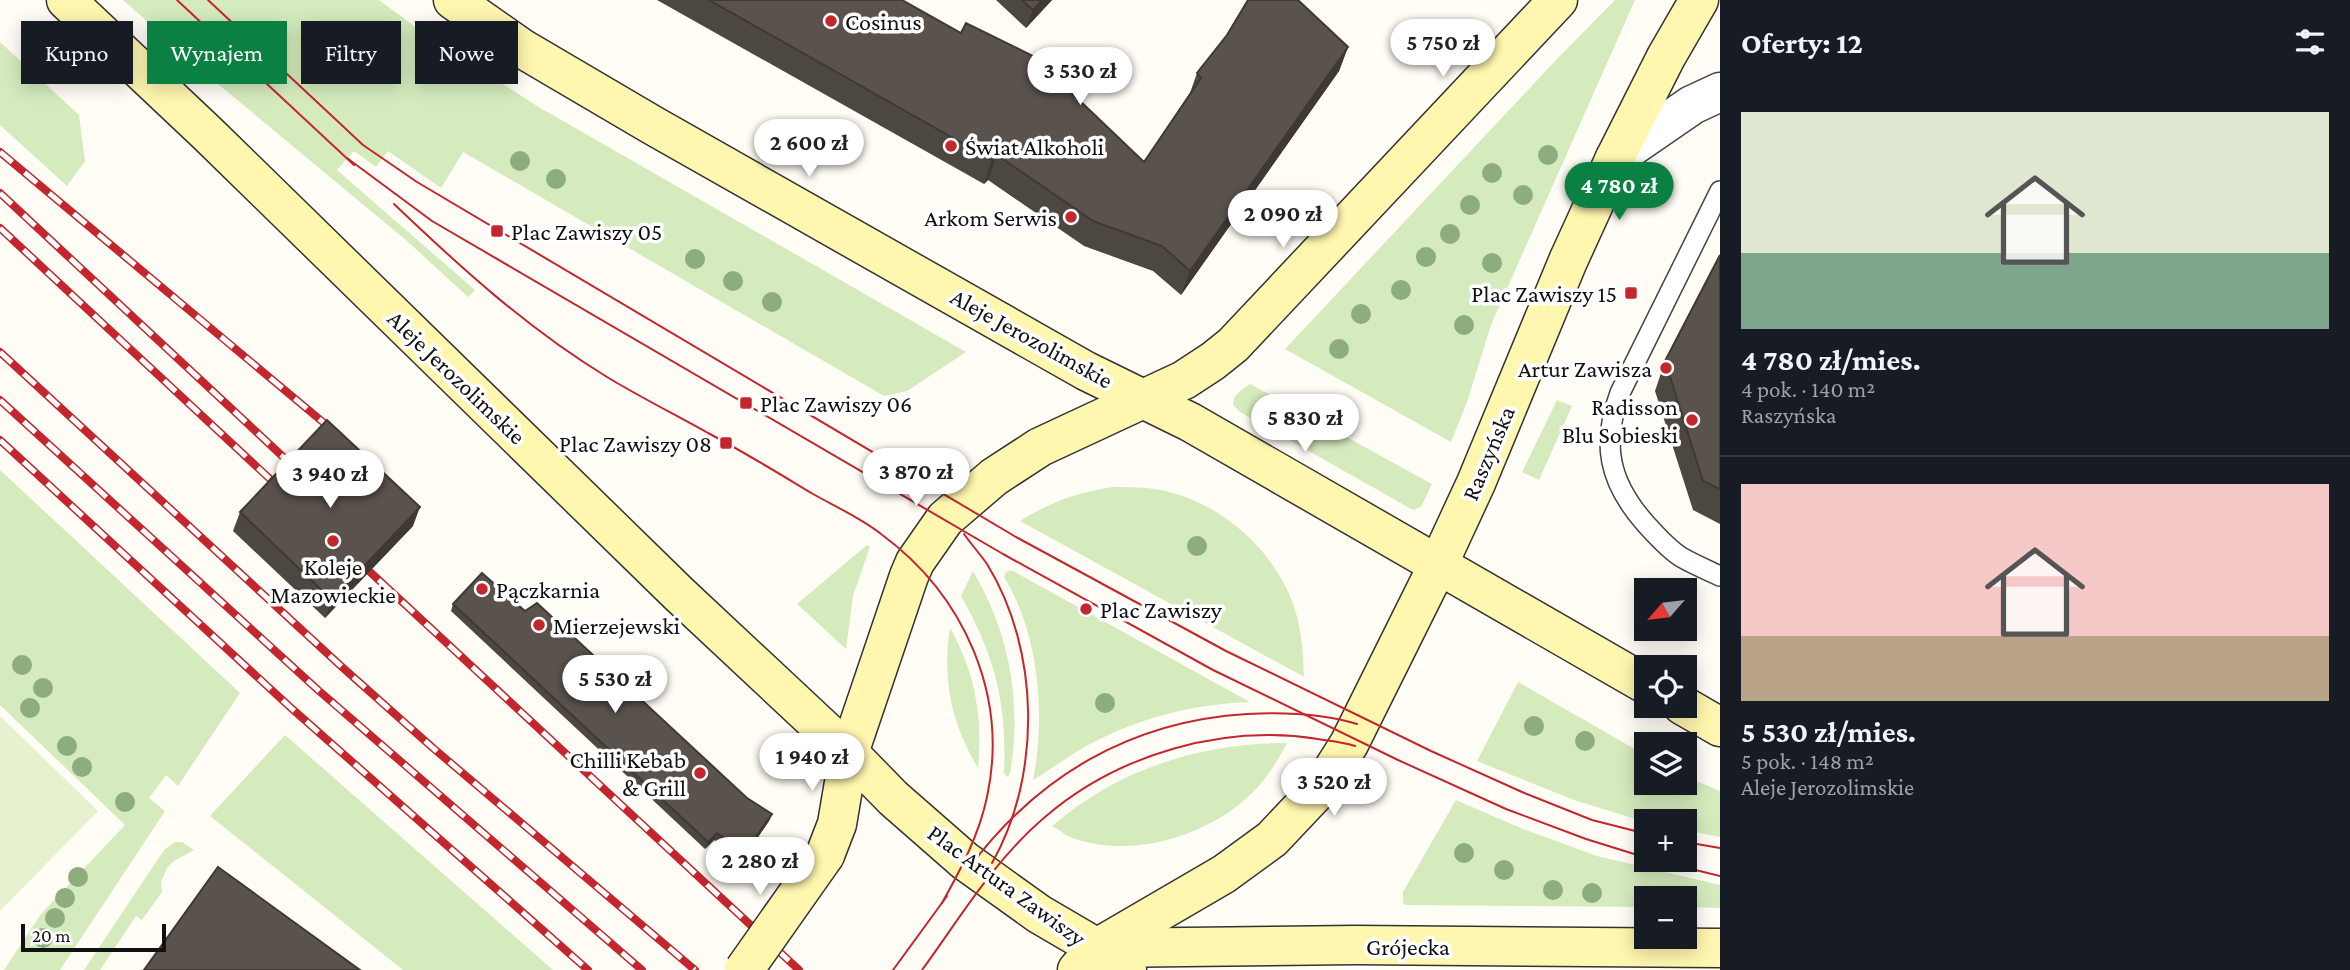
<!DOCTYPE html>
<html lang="pl">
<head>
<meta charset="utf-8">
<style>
	:root { --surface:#171b24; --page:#20242c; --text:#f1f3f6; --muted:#9ea1a6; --line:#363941; --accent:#0b8043 }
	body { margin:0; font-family:"Crimson Pro",serif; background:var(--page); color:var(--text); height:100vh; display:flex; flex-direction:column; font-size:26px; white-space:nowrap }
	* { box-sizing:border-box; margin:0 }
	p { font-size:23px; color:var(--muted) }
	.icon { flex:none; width:38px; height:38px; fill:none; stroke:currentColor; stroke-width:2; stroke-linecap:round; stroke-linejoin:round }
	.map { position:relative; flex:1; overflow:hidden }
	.panel { display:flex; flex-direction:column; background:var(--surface); width:630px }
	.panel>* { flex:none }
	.hud { position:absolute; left:21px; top:21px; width:665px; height:63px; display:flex; gap:14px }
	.needle { width:46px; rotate:242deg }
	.buttons { position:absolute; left:1634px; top:578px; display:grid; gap:14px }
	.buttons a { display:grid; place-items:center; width:63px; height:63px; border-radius:0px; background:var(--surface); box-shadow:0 4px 18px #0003; font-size:35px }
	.scale { position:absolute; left:21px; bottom:18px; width:145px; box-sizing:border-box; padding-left:7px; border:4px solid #111; border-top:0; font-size:19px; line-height:24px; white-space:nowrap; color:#111; -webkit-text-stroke:5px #fff; paint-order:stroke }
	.price { position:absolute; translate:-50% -60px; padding:0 16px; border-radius:24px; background:#fff; color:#222; font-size:23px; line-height:46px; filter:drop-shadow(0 2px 4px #0008) }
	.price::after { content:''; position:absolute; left:50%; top:42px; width:21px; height:16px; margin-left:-10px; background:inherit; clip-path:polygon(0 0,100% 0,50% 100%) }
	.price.current { background:var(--accent); color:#fff }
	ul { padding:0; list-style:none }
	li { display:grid; align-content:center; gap:14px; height:371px; padding:0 21px }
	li+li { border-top:2px solid var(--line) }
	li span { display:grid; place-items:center; height:217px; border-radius:0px; color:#555 }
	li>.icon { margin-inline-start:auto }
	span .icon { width:126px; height:126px; fill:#fffc; stroke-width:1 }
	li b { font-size:30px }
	h2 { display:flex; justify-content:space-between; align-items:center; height:84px; padding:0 21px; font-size:30px }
	.chip { padding:0 24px; border-radius:0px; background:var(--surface); box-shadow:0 4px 18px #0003; font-size:24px; line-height:63px }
	.chip.current { background:var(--accent); color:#fff }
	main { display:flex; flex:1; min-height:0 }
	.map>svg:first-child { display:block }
</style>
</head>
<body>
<main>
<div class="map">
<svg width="1720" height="970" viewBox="0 0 1720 970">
	<rect width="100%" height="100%" fill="#fffdf5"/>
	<g fill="#d5ebbd">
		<path d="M123,0H379L418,29L537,106L966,352L907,391L884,396L463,152L441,188L388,151L376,167L354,151L337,170L475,290L468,297L407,241L218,84Z"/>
		<path d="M1615,0H1635L1491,325L1467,402L1451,442L1285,349L1557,59Z"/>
		<path d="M0,42L79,115L85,161L67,186L0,125Z"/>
		<path d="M1250,384L1432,484L1421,507L1413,510L1240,412L1233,405C1233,394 1242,390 1250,384Z"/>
		<path d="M1557,400L1572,406L1539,480L1522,472Z"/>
		<path d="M0,470L240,693L178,786L166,775L149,798L165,811L60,970H4L41,914L125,825L0,705Z"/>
		<path d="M1113,487C1124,487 1135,487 1146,488C1213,494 1277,548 1296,613C1302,634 1303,655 1304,677L1020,521C1053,501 1075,493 1113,487Z"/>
		<path d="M867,545L870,547L853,596L846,649L797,604Z"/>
		<path d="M1011,570L1250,702C1197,704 1146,716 1098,740C1075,751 1055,767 1033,780C1046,716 1039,634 1004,577L1006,572Z"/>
		<path d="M973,571C1010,634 1022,702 1010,774L1007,777L1004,773C1007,703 995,656 961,596Z"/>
		<path d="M950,628C975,672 983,718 978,768C951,723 942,679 950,628Z"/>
		<path d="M1518,682L1647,756V782H1685V776L1720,791V837L1685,830V821H1642L1574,800L1477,761Z"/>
		<path d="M285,735L553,970H403L210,816Z"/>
		<path d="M1287,743C1277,762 1266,780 1250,795C1206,837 1128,860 1070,837C1064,834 1058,829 1052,826C1118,769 1201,743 1287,743Z"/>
		<path d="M1456,800L1523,829L1597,856L1720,885V908L1685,907V898H1647V907L1406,905L1403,903V892Z"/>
		<path d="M175,842H182L194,850L174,861L167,868L161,882L162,892L142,920L136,916L100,970H84L164,850Z"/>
	</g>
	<path fill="#e6f2cf" d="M0,716L98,811L0,911Z"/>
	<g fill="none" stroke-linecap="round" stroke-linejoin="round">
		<g stroke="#444" stroke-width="22">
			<path id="lane" d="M1720,191L1620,393C1601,444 1609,482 1645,523C1656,535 1667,548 1681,557C1693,564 1707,570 1720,576"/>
		</g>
		<g stroke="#444" stroke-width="41">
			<path id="street" d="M1615,158L1692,105L1720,92"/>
		</g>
		<g stroke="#333" stroke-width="41">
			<g id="secondary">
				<path d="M66,0L208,134L679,594L849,753L893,798L965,861L1039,914L1097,948L1127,970"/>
				<path d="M453,0L523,49L654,126L1086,371L1190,422L1647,685"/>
				<path d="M1682,705L1720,727"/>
				<path d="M825,855L837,824L849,753L909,576L915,562L945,519L994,477L1040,447L1184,380L1213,361L1233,345L1558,0"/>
				<path d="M1099,948L1355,945L1720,948"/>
				<path d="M1077,970L1097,948L1224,874L1272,839L1323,785L1349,744L1438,565L1476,483L1568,261L1615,158L1666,57L1699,0"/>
			</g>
		</g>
		<use href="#lane" stroke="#fff" stroke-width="19"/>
		<use href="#street" stroke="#fff" stroke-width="38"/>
		<use href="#secondary" stroke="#fff6b0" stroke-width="38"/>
		<g stroke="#c4262e" stroke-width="2">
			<path d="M177,0L354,165"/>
			<path d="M208,0L363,145L417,182L1016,537L1226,651L1431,751L1522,792L1592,820L1647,834"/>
			<path d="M347,158L432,221L1003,554L1213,670L1398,760L1506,809L1586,839L1647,858"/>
			<path d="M394,204C460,267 528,329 607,377C640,397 674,414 708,433C744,452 778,473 813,494C836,507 861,518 881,534C964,595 1009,695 987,797C979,835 961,869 942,903"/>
			<path d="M964,534C971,544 980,554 987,564C1040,650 1042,775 992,863"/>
			<path d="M1685,842L1720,848"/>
			<path d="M1651,859L1720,876"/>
			<path d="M969,868C1037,776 1131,721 1247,714C1284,712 1321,713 1357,724"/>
			<path d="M893,970L947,896"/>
			<path d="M922,970C960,918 995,859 1045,817C1118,754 1223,724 1318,739C1330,741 1343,742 1355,746"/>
		</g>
		<g stroke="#c4262e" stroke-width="8">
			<g id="rail">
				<path d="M0,152L330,428"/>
				<path d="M0,193L294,467"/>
				<path d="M0,228L284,492"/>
				<path d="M0,352L342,667L433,748L695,970"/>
				<path d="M0,400L318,690L642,970"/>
				<path d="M0,440L290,707L588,970"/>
				<path d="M355,558L799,970"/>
			</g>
		</g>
		<use href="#rail" stroke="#fff" stroke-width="5" stroke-dasharray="16" stroke-linecap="butt"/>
		<g stroke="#333" stroke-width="41" stroke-linecap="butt">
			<path id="secondary-bridge" d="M744,970L825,855"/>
		</g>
		<use href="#secondary-bridge" stroke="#fff6b0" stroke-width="38"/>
	</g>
	<g fill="#8dad7f">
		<circle cx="1548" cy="155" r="10"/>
		<circle cx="520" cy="161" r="10"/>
		<circle cx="1492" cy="173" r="10"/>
		<circle cx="556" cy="179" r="10"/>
		<circle cx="1523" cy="195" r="10"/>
		<circle cx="1470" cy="205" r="10"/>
		<circle cx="1450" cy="234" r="10"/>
		<circle cx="1426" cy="257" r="10"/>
		<circle cx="695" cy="259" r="10"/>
		<circle cx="1492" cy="263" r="10"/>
		<circle cx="733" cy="281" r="10"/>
		<circle cx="1401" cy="290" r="10"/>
		<circle cx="772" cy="302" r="10"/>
		<circle cx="1361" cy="314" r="10"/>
		<circle cx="1464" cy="325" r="10"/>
		<circle cx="1339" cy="349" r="10"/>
		<circle cx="1197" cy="546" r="10"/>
		<circle cx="22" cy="665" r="10"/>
		<circle cx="43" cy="688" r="10"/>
		<circle cx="1105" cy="703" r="10"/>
		<circle cx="30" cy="708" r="10"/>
		<circle cx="1534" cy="726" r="10"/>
		<circle cx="1585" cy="741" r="10"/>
		<circle cx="67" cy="746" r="10"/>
		<circle cx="82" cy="767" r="10"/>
		<circle cx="125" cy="802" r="10"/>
		<circle cx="1464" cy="853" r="10"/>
		<circle cx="1504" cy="870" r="10"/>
		<circle cx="78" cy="877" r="10"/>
		<circle cx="1553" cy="890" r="10"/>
		<circle cx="1592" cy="893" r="10"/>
		<circle cx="65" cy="898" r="10"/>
		<circle cx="55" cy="918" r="10"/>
		<circle cx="43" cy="938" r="10"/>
	</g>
	<g fill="#4d4742">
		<path d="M657,0H902L1144,162L1190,93L1197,73L1348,47L1339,71L1181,295L1153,271L1084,246L988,180L984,184Z"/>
		<path d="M996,0H1052L1026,28Z"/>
		<path d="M1720,255V524L1693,510L1655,391L1665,361Z"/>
		<path d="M240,512L413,526L325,618L233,531Z"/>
		<path d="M453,604L525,611L747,798L772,814L769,821L743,859L714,840L705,849L451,611Z"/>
	</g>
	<g fill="#3f3936">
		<path d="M1042,0H1052L1026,28L1033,10Z"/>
		<path d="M1348,47L1339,71L1181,295L1190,271Z"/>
		<path d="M997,155L988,180L984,184L992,160Z"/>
		<path d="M420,507L413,526L325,618L332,600Z"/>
		<path d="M772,814L769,821L743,859L745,852Z"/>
		<path d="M717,833L714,840L705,849L708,842Z"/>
	</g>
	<g fill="#5a524d" stroke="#3f3936" stroke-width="2">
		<path d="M709,0H902L961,33L966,23L1033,56L1144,162L1201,78L1197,73L1227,35L1248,0H1298L1348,47L1190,271L1162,246L1093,221L997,155L992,160Z"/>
		<path d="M1022,0H1042L1033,10Z"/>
		<path d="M1720,255V489L1703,481L1665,361Z"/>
		<path d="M327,420L420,507L332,600L240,512Z"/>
		<path d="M482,573L525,611L537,603L747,798L772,814L745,852L717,833L708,842L453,604Z"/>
		<path d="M218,867L360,970H144Z"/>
	</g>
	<g fill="#c4262e" stroke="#fff" stroke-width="2.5">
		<circle cx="831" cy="21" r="7"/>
		<circle cx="951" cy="146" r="7"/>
		<circle cx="1071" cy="217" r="7"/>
		<rect x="490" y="224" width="14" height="14" rx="3.5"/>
		<rect x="1624" y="286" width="14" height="14" rx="3.5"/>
		<circle cx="1666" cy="368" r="7"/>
		<rect x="739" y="396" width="14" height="14" rx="3.5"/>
		<circle cx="1692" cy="420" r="7"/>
		<rect x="719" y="436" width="14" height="14" rx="3.5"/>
		<circle cx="333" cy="541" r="7"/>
		<circle cx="482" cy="589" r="7"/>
		<circle cx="1086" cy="609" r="7"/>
		<circle cx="539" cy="625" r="7"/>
		<circle cx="700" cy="773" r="7"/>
	</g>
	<g text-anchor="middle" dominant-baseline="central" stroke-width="7" stroke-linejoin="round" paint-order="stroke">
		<g font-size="24" fill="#111" stroke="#fff" text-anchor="start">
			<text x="845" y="21">Cosinus</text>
			<text x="965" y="146">Świat Alkoholi</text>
			<text x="1057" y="217" text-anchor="end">Arkom Serwis</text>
			<text x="511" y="231">Plac Zawiszy 05</text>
			<text x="1617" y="293" text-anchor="end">Plac Zawiszy 15</text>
			<text x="1652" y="368" text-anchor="end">Artur Zawisza</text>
			<text x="760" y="403">Plac Zawiszy 06</text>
			<text x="1678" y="406" text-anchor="end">Radisson<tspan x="1678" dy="28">Blu Sobieski</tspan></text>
			<text x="712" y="443" text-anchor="end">Plac Zawiszy 08</text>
			<text x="333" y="566" text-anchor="middle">Koleje<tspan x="333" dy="28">Mazowieckie</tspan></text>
			<text x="496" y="589">Pączkarnia</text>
			<text x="1100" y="609">Plac Zawiszy</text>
			<text x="553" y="625">Mierzejewski</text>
			<text x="686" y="759" text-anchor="end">Chilli Kebab<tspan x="686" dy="28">&amp; Grill</tspan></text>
		</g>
		<g font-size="24" fill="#111" stroke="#fff">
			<text transform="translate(1032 338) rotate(29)">Aleje Jerozolimskie</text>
			<text transform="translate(457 377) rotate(44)">Aleje Jerozolimskie</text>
			<text transform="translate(1488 453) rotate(-67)">Raszyńska</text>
			<text transform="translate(1007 885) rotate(36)">Plac Artura Zawiszy</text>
			<text x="1408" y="946">Grójecka</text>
		</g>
	</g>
</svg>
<div class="buttons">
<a><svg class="needle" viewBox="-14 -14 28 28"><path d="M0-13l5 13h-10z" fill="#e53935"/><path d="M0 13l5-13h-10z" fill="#9ea1a6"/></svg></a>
<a><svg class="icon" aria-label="locate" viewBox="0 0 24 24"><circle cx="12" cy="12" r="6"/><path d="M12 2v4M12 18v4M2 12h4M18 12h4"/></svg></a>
<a><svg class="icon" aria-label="layers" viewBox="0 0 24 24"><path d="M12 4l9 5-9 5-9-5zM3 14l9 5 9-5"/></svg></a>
<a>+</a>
<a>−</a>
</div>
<div class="scale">20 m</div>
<b class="price" style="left:1443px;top:79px">5 750 zł</b>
<b class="price" style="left:1080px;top:107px">3 530 zł</b>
<b class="price" style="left:809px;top:179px">2 600 zł</b>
<b class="price current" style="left:1619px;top:222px">4 780 zł</b>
<b class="price" style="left:1283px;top:250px">2 090 zł</b>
<b class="price" style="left:1305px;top:454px">5 830 zł</b>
<b class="price" style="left:916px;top:508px">3 870 zł</b>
<b class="price" style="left:330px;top:510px">3 940 zł</b>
<b class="price" style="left:615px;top:715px">5 530 zł</b>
<b class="price" style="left:812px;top:793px">1 940 zł</b>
<b class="price" style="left:1334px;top:818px">3 520 zł</b>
<b class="price" style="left:760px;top:897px">2 280 zł</b>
<div class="hud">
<a class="chip">Kupno</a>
<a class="chip current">Wynajem</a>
<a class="chip">Filtry</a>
<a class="chip">Nowe</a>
</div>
</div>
<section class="panel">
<h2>Oferty: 12<svg class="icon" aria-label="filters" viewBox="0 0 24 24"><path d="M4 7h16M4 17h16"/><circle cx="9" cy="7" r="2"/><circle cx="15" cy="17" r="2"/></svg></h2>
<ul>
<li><span style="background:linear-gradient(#dfe7d0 65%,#7fa58c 0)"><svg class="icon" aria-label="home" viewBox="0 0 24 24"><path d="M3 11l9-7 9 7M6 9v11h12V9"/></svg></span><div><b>4 780 zł/mies.</b><p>4 pok. · 140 m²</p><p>Raszyńska</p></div></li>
<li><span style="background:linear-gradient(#f6c9c9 70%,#b9a48a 0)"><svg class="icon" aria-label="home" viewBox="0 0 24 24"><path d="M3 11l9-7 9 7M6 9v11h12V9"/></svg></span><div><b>5 530 zł/mies.</b><p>5 pok. · 148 m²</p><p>Aleje Jerozolimskie</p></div></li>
</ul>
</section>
</main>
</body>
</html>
